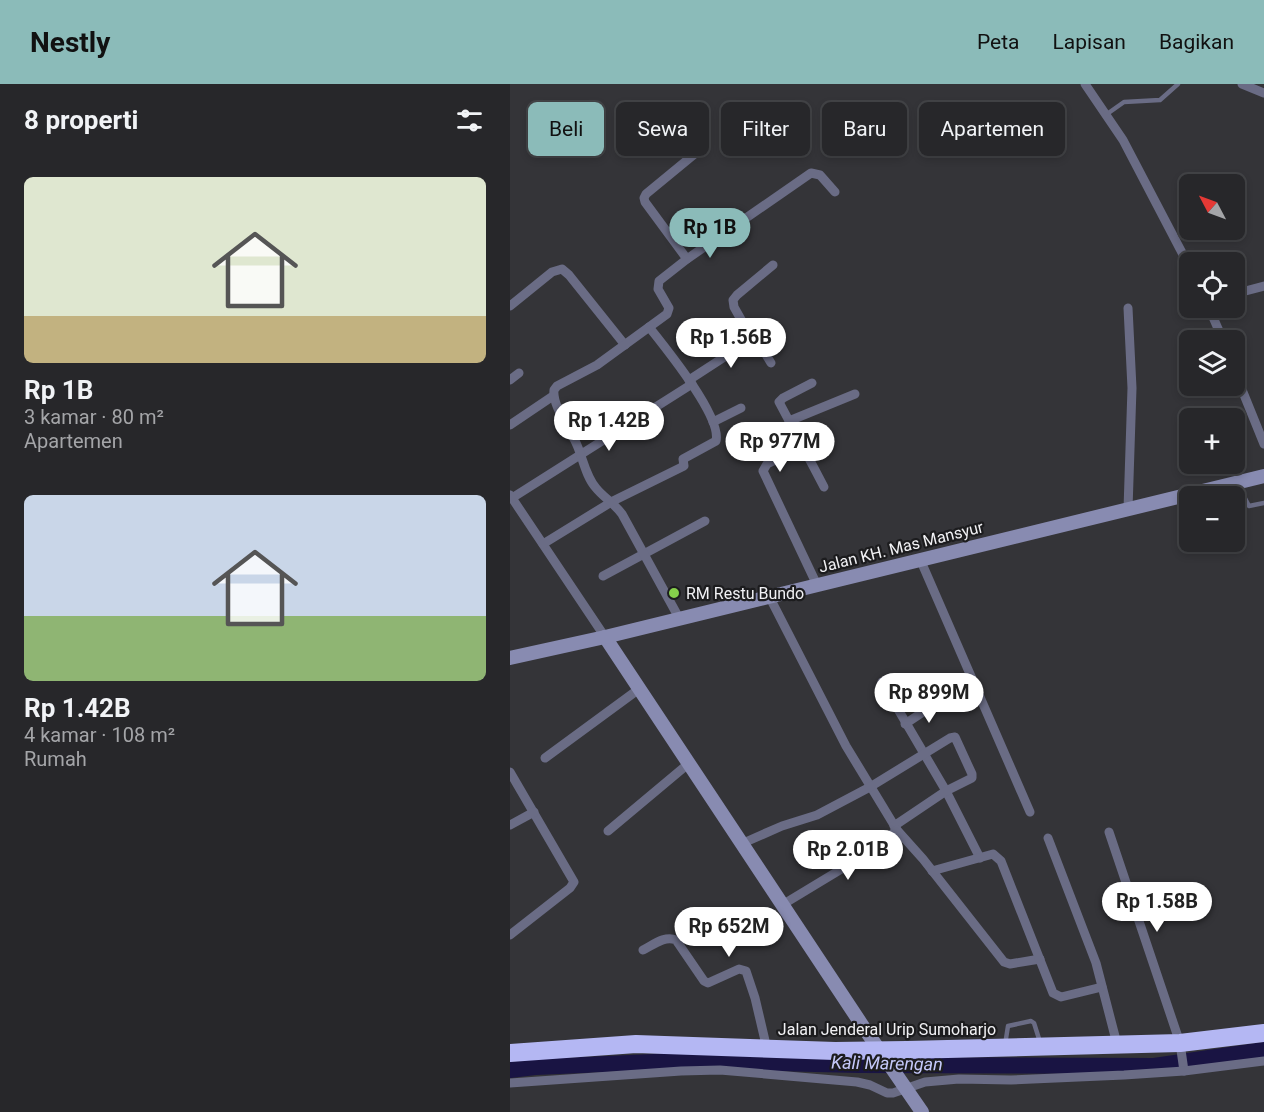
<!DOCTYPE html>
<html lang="id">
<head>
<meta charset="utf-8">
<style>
	:root { --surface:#27272a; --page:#333336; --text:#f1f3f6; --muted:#a4a5a8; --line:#434447; --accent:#8bbbb9 }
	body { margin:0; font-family:Roboto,sans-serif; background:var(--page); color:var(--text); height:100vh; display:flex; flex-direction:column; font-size:22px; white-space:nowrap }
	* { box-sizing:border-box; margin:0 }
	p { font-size:20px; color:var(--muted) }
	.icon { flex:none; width:33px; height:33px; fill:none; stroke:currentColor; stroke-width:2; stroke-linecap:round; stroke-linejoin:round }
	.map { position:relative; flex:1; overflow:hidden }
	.sheet { display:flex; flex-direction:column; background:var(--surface); width:510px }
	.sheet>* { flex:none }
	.banner { position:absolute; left:18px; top:18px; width:570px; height:54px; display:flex; gap:12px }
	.needle { width:39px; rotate:311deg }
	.controls { position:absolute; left:669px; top:90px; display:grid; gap:12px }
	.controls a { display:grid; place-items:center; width:66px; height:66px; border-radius:9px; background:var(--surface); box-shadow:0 3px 9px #0003,0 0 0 2px var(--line); font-size:30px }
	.price { position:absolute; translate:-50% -51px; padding:0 14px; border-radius:21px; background:#fff; color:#222; font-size:20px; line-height:39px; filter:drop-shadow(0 2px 3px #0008) }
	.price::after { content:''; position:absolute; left:50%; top:36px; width:18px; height:14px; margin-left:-9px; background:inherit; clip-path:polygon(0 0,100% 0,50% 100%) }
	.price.selected { background:var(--accent); color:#111 }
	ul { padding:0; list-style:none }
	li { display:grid; align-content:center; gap:12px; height:318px; padding:0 24px }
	li span { display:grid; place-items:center; height:186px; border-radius:9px; color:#555 }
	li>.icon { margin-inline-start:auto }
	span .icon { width:108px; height:108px; fill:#fffc; stroke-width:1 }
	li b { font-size:26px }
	h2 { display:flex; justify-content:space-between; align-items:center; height:72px; padding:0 24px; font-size:26px }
	.pill { padding:0 21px; border-radius:9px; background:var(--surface); box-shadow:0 3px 9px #0003,0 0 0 2px var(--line); font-size:21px; line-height:54px }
	.pill.selected { background:var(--accent); color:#111 }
	header { display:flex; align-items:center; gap:36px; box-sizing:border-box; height:84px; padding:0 30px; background:var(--accent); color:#111 }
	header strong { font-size:28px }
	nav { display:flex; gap:33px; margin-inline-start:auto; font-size:21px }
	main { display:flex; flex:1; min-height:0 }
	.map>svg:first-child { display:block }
</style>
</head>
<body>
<header>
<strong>Nestly</strong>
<nav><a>Peta</a><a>Lapisan</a><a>Bagikan</a></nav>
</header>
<main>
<section class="sheet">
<h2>8 properti<svg class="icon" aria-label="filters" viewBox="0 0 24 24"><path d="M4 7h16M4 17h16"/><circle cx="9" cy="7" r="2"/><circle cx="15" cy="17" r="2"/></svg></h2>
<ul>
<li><span style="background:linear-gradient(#dfe7d0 75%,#c2b280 0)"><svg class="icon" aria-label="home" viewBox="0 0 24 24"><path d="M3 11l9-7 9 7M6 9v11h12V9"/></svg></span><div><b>Rp 1B</b><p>3 kamar · 80 m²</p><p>Apartemen</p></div></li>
<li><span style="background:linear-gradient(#c9d6e8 65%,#8fb573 0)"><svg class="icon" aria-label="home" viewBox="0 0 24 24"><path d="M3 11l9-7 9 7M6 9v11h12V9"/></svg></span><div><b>Rp 1.42B</b><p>4 kamar · 108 m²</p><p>Rumah</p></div></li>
</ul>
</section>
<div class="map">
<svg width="754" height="1028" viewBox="0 0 754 1028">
	<rect width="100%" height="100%" fill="#343438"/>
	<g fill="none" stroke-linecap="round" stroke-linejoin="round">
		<path stroke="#191443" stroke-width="16" d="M0,986L25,983L168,977L349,981L644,982L754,966"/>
		<g stroke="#6a6c85" stroke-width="4.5">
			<path d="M597,30L614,18L650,16L668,0"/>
			<path d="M728,401L739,422L754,419"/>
			<path d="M495,961L498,942L521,937L524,939L530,958"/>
		</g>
		<g stroke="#6a6c85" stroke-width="9">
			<path d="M575,0L613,56L680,184"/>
			<path d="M732,0L754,9"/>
			<path d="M174,46L187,61V68L136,110L134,114L135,118L177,175"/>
			<path d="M724,210L754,202"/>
			<path d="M0,222L42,188L52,185L59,191L115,261"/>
			<path d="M699,224L713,256"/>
			<path d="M242,255L224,223L223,216L227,211L263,181"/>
			<path d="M724,286L754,360"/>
			<path d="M0,296L9,289"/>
			<path d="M179,296L242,255L249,259L261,279"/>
			<path d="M302,299L273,314L269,318L293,363L257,380L253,387L307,501"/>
			<path d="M279,337L345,310"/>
			<path d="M203,338L231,324"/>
			<path d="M0,341L43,312"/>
			<path d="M293,363L314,403"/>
			<path d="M0,411L95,553"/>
			<path d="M2,414L182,300"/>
			<path d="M618,425L622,304L618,224"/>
			<path d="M33,460L103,417L174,382L173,375L206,357C212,333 155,263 139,243"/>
			<path d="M410,475L520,728"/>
			<path d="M93,492L195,437"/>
			<path d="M259,512L336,662L387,746L413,775L494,878L500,880L530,875"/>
			<path d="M169,534L112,430C103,418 94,414 86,404C76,393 73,375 67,361C61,346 42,322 44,306L47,302L87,281L157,230L159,224L148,205L149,197L177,175L301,89L310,91L325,108"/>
			<path d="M372,598L436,707L470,774"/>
			<path d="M395,640L428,618"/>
			<path d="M35,674L129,605"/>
			<path d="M0,688L64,798L60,804L0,851"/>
			<path d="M0,741L24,728"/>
			<path d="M98,747L178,680"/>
			<path d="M599,748L670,959L674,987"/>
			<path d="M538,754L586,879L607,960"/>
			<path d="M231,760L272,742L307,731L360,703L440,654L445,653L462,690V694L436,707L384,742"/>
			<path d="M422,787L483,770L491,777L543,909L551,913L592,903"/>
			<path d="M272,821L353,772L387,746"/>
			<path d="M133,866C143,861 155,851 166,856L194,897L198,899L229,885L236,887L245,914L257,965"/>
			<path d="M0,999L171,987L210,986L347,998L360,1001L377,1009H383L415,998L449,995L501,996L614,991L674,987L754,977"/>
		</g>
		<g stroke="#888bb1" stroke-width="14">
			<path d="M95,553L352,941L412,1028"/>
			<path d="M0,574L95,553L754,392"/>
		</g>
		<path stroke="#b4b7f3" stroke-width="18" d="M0,969L126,960L325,967L397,966L670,959L754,949"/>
	</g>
	<circle fill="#86cf4b" stroke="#1c1c1e" stroke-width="2" cx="164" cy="509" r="6"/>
	<g text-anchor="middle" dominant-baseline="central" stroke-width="4.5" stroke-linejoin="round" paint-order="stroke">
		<g font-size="16" fill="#f1f1f4" stroke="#1c1c1e">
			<text transform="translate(391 463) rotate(-14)">Jalan KH. Mas Mansyur</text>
			<text x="377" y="945">Jalan Jenderal Urip Sumoharjo</text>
		</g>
		<g font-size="16" fill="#f1f1f4" stroke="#1c1c1e" text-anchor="start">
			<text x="176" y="509">RM Restu Bundo</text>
		</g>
		<g font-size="18" font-style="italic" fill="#c4c8f9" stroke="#1c1c1e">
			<text transform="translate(377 979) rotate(1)">Kali Marengan</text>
		</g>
	</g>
</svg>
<div class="controls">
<a><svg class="needle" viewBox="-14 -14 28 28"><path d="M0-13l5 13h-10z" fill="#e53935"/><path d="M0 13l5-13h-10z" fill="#a4a5a8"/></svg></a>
<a><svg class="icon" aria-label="locate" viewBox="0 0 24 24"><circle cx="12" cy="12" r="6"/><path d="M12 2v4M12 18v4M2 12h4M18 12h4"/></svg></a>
<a><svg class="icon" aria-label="layers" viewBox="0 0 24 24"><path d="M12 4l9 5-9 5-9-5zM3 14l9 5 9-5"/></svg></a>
<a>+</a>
<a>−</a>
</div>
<b class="price selected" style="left:200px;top:175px">Rp 1B</b>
<b class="price" style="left:221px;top:285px">Rp 1.56B</b>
<b class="price" style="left:99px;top:368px">Rp 1.42B</b>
<b class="price" style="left:270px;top:389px">Rp 977M</b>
<b class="price" style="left:419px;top:640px">Rp 899M</b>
<b class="price" style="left:338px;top:797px">Rp 2.01B</b>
<b class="price" style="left:647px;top:849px">Rp 1.58B</b>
<b class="price" style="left:219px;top:874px">Rp 652M</b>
<div class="banner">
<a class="pill selected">Beli</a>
<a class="pill">Sewa</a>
<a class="pill">Filter</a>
<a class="pill">Baru</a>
<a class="pill">Apartemen</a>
</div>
</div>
</main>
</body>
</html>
